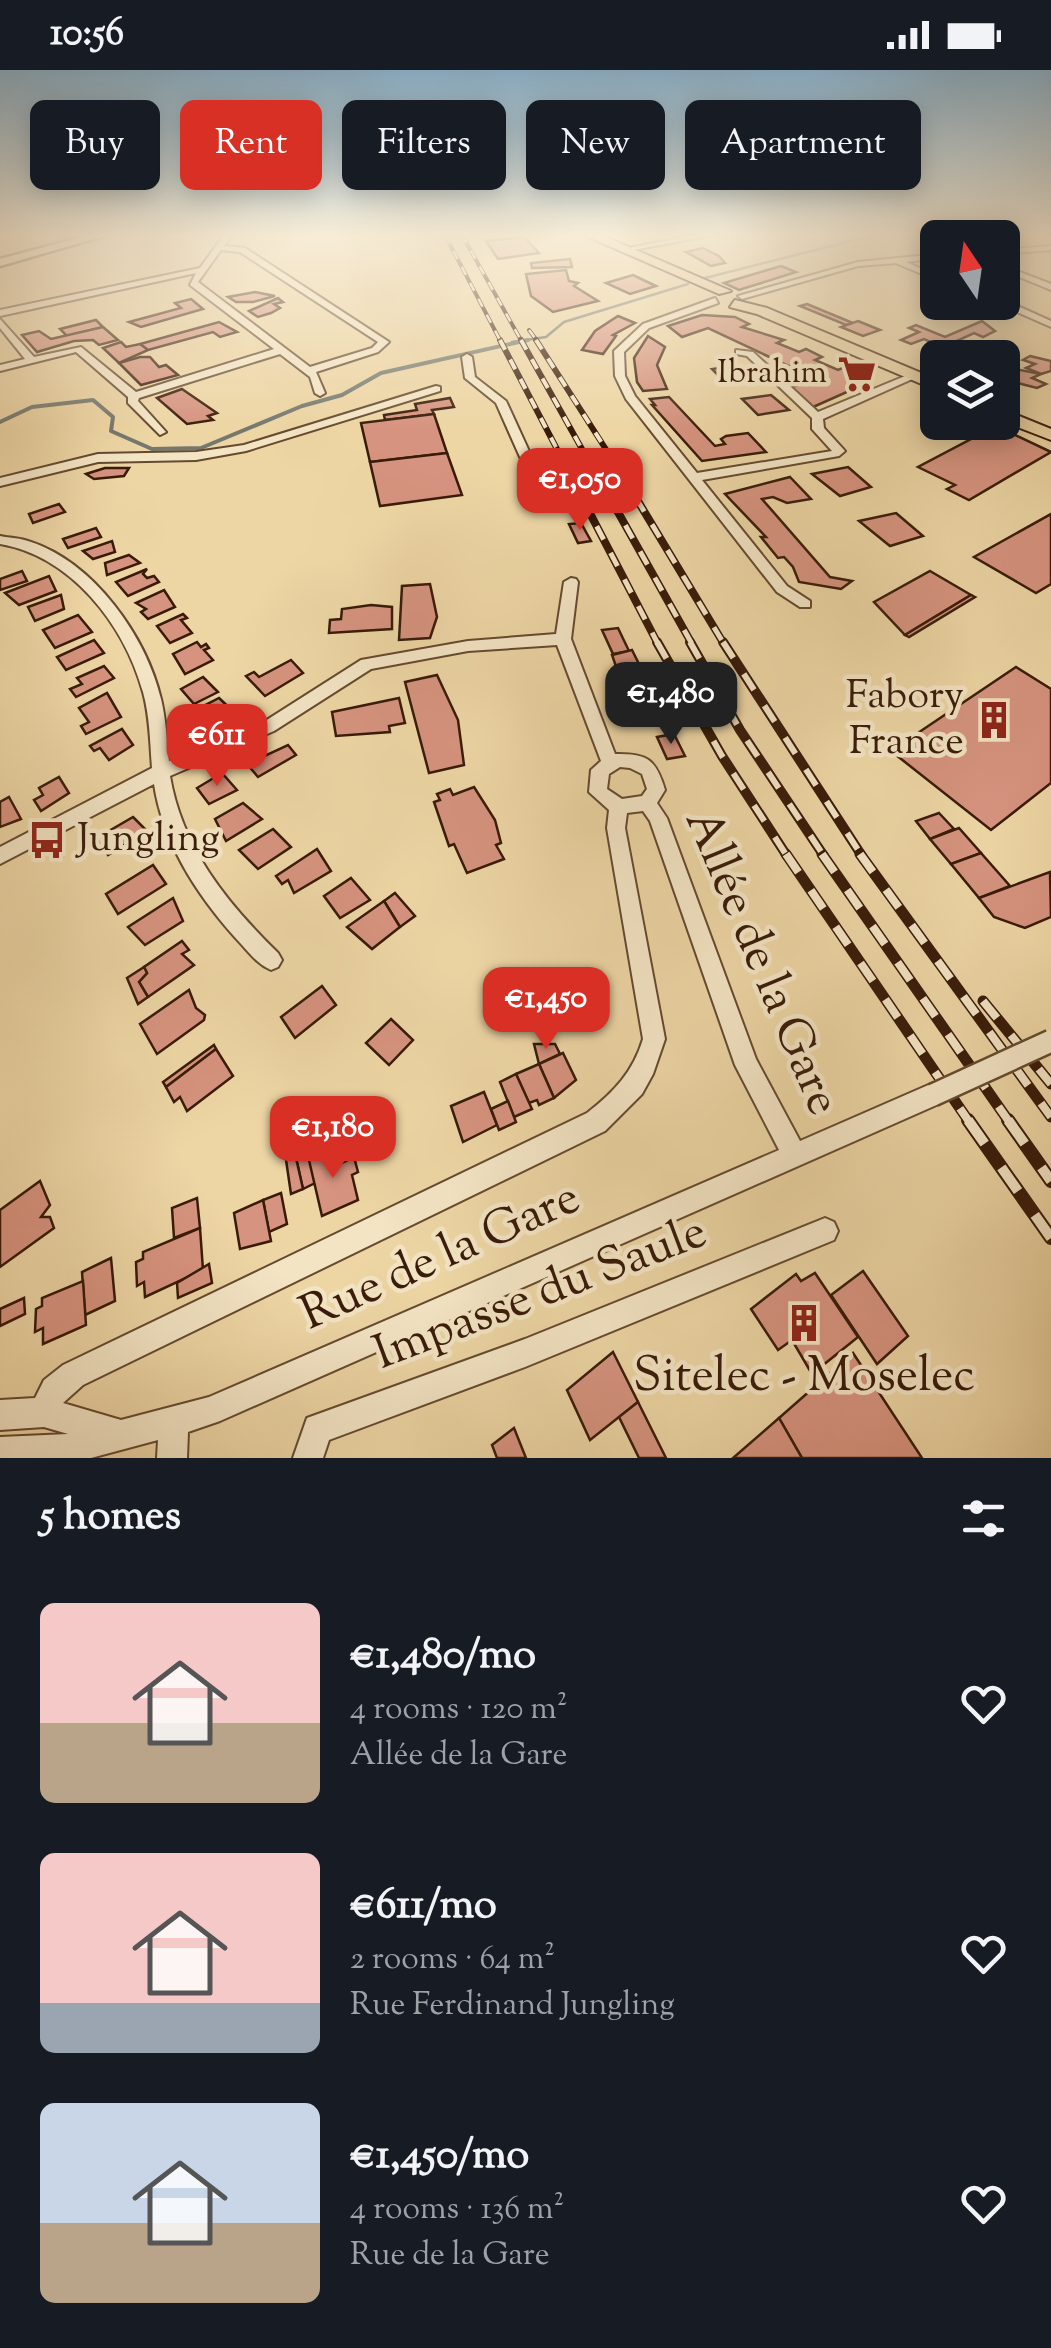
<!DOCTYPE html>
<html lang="en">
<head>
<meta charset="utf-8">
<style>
	:root { --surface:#171b24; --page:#20242c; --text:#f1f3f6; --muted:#9ea1a6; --accent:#d93025 }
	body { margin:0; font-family:"Sorts Mill Goudy",serif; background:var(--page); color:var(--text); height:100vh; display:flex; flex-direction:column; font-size:38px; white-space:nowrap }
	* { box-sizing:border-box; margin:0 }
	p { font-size:32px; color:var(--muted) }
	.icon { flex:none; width:55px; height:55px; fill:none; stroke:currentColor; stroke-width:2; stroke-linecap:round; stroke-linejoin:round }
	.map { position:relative; height:1388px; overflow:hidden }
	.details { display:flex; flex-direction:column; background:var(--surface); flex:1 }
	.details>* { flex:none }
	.top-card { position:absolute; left:30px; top:30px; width:992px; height:90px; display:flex; gap:20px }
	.needle { width:65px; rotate:347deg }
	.tools { position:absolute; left:920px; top:150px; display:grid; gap:20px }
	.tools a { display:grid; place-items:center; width:100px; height:100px; border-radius:15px; background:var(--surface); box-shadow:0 5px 25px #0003; font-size:50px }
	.price { position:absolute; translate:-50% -85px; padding:0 22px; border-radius:20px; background:var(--accent); color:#fff; font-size:32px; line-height:65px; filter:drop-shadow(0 2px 5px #0008) }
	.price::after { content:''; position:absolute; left:50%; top:60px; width:30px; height:22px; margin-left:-15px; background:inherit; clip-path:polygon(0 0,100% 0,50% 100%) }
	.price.on { background:#222; color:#fff }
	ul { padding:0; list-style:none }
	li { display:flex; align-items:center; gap:30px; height:250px; padding:0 40px }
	li span { display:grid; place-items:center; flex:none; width:280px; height:200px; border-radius:15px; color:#555 }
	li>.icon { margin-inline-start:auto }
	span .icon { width:120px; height:120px; fill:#fffc; stroke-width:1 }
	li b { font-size:42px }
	h2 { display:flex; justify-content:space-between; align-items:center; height:120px; padding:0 40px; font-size:42px }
	.pill { padding:0 35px; border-radius:15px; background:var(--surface); box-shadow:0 5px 25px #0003; font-size:35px; line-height:90px }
	.pill.on { background:var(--accent); color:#fff }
	.status { display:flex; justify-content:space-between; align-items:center; height:70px; padding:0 50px; background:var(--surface); direction:ltr }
	.status svg { height:28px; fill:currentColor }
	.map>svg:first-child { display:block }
</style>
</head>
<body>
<div class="status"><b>10:56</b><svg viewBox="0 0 49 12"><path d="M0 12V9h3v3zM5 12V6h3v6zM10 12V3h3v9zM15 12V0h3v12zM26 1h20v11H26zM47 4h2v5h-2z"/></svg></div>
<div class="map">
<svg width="1051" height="1388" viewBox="0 0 1051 1388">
	<rect width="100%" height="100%" fill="#edd5a4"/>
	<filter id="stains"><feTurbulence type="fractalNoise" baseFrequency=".002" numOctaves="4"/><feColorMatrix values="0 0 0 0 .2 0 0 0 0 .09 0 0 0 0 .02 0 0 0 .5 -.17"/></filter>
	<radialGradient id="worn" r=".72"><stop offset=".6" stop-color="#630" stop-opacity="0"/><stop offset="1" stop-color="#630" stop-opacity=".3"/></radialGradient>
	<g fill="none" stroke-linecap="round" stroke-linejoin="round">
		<g stroke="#75786e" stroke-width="2.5">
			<path d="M705,208L875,165"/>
			<path d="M512,272L546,267L564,252L688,214"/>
		</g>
		<path stroke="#75786e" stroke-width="4" d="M0,352L32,337L93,330L113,347L111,361L152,379L201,378L302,336L342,325L381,303L528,270"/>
	</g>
	<g fill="#d6937f" stroke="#381b09" stroke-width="2.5">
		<path d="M524,167L539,183L498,189L486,171Z"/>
		<path d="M703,178L719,186L725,193L711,196L686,182Z"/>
		<path d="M570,189L572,197L532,198L531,193Z"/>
		<path d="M781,196L796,202L739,220L724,213Z"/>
		<path d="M566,200L569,211L578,213L574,216L598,231L553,242L531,226L526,204Z"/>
		<path d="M633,205L656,216L630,224L606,213Z"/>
		<path d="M255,222L275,226L253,232H236L228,227Z"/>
		<path d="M278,228L283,232L274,234L280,238L271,243L258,247L249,241Z"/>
		<path d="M191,229L203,239L141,257L129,252L181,238L175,233Z"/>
		<path d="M807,234L853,253L846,255L800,236Z"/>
		<path d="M702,245L735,247L749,254L742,257L784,270L777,273L799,282L806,279L822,287L815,290L838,300L845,297L862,305L855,308L867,313L811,338L789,318L816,309L708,258L682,267L668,256Z"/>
		<path d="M618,246L635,253L613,265L616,266L603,284L582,280L595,261Z"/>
		<path d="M96,250L103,257L67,266L60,259Z"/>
		<path d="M858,251L880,260L863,266L841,257Z"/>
		<path d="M982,251L995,261L983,267L974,263L950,274L962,279L954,282L924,269L911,274L901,270L919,262L909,258L916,255L945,267Z"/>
		<path d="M219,252L237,262L220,267L213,262L148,280L140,274Z"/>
		<path d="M103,257L118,270L99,275L93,270L74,271L37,282L22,265L39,261L51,269Z"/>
		<path d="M648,266L665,277L657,295L667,319L643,321L637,312L634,288Z"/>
		<path d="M121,272L126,277L140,274L148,280L119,293L103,278Z"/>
		<path d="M1030,286L1051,291V301L1041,304L1026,298L1035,294L1023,290Z"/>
		<path d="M140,287H150L159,297L166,295L178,305L141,315L119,293Z"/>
		<path d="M739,295L756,309L726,313L712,299Z"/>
		<path d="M1009,298L1041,304L1032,308L1046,314L1037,318L1002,309L1009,304L1002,301Z"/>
		<path d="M182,319L217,343L208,346L213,350L187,354L157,328Z"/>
		<path d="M771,325L789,340L758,345L742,329Z"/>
		<path d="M669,327L715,376L725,374L721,369L726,366L748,363L766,382L702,391L652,335H655L650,329Z"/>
		<path d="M450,328L454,337L432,340L434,344L385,350L384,345L417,340L415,334Z"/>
		<path d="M434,344L447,383L370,392L361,353Z"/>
		<path d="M996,356L1051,382L969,430L947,419L955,415L918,397Z"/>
		<path d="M447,383L462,425L380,436L370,392Z"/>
		<path d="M848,397L871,417L840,426L812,404Z"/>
		<path d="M105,398H129L124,406L94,409L86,404Z"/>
		<path d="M790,407L811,429L787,433L773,427L762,429L830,507L852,511L841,519L799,512L793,497L784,487L778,488L761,467H766L725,424Z"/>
		<path d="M59,434L65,442L33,453L29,444Z"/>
		<path d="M896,443L923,466L890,476L859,451Z"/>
		<path d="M1051,444V514L1036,523L974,487Z"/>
		<path d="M581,453L591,471L578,473L569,454Z"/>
		<path d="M96,458L101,467L68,478L63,469Z"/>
		<path d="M112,471L115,482L93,489L83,481Z"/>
		<path d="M129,485L140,493L107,505L105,493Z"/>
		<path d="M147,499L143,504L147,508L154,506L159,512L128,526L116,512Z"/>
		<path d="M22,501L27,511L0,520V509Z"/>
		<path d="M930,501L971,525L905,565L874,532Z"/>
		<path d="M49,506L56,521L19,535L5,523Z"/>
		<path d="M430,514L437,547L430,568L399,570L402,516Z"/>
		<path d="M164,520L175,537L148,549L141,542L146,539L136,533Z"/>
		<path d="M61,525L64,539L35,551L28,537Z"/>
		<path d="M971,525L975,527L909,567L905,565Z"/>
		<path d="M371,535L392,537V559L329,563L330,550L341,549L342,539Z"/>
		<path d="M183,544L187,548L181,550L192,563L170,573L157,556Z"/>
		<path d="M78,545L92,562L55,578L43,560Z"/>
		<path d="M618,558L629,581L613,584L602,560Z"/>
		<path d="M94,570L104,583L66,600L57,587Z"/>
		<path d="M197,572L201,577L206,574L209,578L204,580L213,590L185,604L173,584Z"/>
		<path d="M632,580L653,622L629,626L622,611L615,613L612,606L619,605L612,585Z"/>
		<path d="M291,590L303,603L265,626L246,606L254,602L259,607Z"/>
		<path d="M104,596L114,608L76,627L70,619L82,614L77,608Z"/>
		<path d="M1016,597L1051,619V713L991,760L891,681Z"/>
		<path d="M437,605L458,650L464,695L429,703L405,612Z"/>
		<path d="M203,607L218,622L194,634L181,619Z"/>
		<path d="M653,622L666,648L641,653L629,626Z"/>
		<path d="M107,623L121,647L86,664L81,656L89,652L79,638Z"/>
		<path d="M219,628L238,646L202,666L184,646Z"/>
		<path d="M399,628L405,653L389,656L390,662L336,666L332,642Z"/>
		<path d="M122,659L133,675L109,690L100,678L94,681L90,676Z"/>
		<path d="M674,664L685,686L667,689L657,667Z"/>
		<path d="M288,675L296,685L258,707L247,694Z"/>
		<path d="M222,703L237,720L209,734L197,718Z"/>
		<path d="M59,707L69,723L41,741L34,730L43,725L39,718Z"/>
		<path d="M474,717L495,750L501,773L496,775L504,789L467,803L454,774L449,776L434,732L440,730L437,724L450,719L453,725Z"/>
		<path d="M9,727L21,749L0,757V732Z"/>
		<path d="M243,733L262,749L226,771L215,749Z"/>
		<path d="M939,743L954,759L930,769L916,751Z"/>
		<path d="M133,747L147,761L108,785L97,768Z"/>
		<path d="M959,758L981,783L951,794L930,769Z"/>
		<path d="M273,759L291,777L258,799L239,780Z"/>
		<path d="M317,779L331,801L294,823L288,810L282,814L276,806Z"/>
		<path d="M981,783L1010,816L979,828L951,794Z"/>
		<path d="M153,795L166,814L118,844L106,824Z"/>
		<path d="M1050,802L1051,847L1025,858L994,847L979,828Z"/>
		<path d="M351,808L370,830L340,848L324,826Z"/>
		<path d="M395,823L415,846L400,857L384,831Z"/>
		<path d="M173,828L183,851L145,875L128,857Z"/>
		<path d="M384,831L400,857L372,879L347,857Z"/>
		<path d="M182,871L189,880L182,884L194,895L148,927L139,912L147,903L144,897Z"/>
		<path d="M144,897L147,903L139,912L148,927L138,934L127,908Z"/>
		<path d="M575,908L582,951L560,954L554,911Z"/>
		<path d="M322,916L336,935L295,968L281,947Z"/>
		<path d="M189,920L196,938L205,945L204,950L157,984L140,954Z"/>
		<path d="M391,949L413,970L389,995L366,973Z"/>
		<path d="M534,974H555L560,984L539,994Z"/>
		<path d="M214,975L216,979L166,1017L163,1012Z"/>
		<path d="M216,979L233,1006L187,1041L180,1027L174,1032L166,1017Z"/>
		<path d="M563,983L576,1010L554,1028L539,994Z"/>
		<path d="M539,994L554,1028L539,1035L537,1030L529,1033L516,1004Z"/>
		<path d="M516,1004L532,1039L514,1047L500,1012Z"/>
		<path d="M484,1022L497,1055L463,1072L451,1036Z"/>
		<path d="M508,1031L516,1052L499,1060L491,1039Z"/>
		<path d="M308,1073L315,1113L303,1119L294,1079Z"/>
		<path d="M328,1076L334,1097L354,1087L358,1102L352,1105L358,1130L322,1146L308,1086Z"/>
		<path d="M294,1079L303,1119L291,1124L285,1083Z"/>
		<path d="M40,1111L50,1135L41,1147H50L54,1158L0,1197V1140Z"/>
		<path d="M281,1123L287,1154L269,1162L263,1130Z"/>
		<path d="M197,1128L200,1158L174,1168L172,1138Z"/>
		<path d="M263,1130L271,1171L240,1179L234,1143Z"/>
		<path d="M200,1158L203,1200L145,1227L144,1212L137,1216L136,1192L143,1189V1182Z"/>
		<path d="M111,1188L115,1231L85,1245L82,1202Z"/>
		<path d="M209,1194L212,1213L178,1228L177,1213Z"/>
		<path d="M863,1201L908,1266L877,1294L831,1225Z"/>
		<path d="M815,1203L858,1267L812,1304L792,1270L778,1280L751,1239L796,1204L801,1211Z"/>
		<path d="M83,1211L86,1255L43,1274V1258L35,1262L36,1239L42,1236V1228Z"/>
		<path d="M24,1228L25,1244L0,1256V1239Z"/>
		<path d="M613,1282L638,1332L590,1370L567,1320Z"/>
		<path d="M853,1283L922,1388H802L779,1348Z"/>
		<path d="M638,1332L666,1388H639L619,1347Z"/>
		<path d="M779,1348L802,1388H733Z"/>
		<path d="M514,1358L526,1388H497L492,1375Z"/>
	</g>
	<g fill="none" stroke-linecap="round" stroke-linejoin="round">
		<g stroke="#654a30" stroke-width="4">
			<g id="street">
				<path d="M224,165H232L224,176L245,178L389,272L378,282L316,302L325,323L320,326L315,323L310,307L280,284L139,328L138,331L166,362L160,365L128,333V327L76,282L0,301V295L25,289L0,258V249L34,287L81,277L136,322L274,279L190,215L196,203L0,246V240L200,198ZM221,180L240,182L378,272L372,278L310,297L198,212Z"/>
				<path d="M694,165H712L623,182L619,180Z"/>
				<path d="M920,165L938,168V173L921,167Z"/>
				<path d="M1051,176V180L1002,184V180Z"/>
				<path d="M938,184V188L906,192L938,206V211L896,193L858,196L742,229L738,226L858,192Z"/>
				<path d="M1002,195L1051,214V220L1002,200Z"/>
				<path d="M715,228L718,233L649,258L624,282L625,306L635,326L697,403L832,381L812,359V348L747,286L736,284V280L753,282L818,342L910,304L919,306L823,349L824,358L845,381L839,386L702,410L787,516L810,531V537H800L777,522L626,329L615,306L614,281L643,254Z"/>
				<path d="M1002,229L1051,251V257L999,234Z"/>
				<path d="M467,284L472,287L475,307L506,331L544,414L542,417L532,414L496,333L465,308L462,287Z"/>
				<path d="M436,316L440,317V321L246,381L196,390L98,392L0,416V408L98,384L196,382L244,375Z"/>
				<path d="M0,466C10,468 21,468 31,472C94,493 146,566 161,629C166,650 167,671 169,691L262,653L361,590L468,571L556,564L564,512L571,508L576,509L578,512L571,569L615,684C648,683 656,690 665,720L657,733L667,748L756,989L800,1071L933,1013L941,1017L945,1025L941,1033L220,1351L188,1362L187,1388H157L158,1370L91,1388H0V1367L68,1364L44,1357L0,1360V1330L35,1328L44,1310L63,1295L587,1043C614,1022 633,1002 643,969L607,758L609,740L589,722L591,700L601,691L557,575L468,581L371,599L274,661L170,706C182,778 227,833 278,883L282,890L278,897L271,900C259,895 251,885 242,875C201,831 163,775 154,714L0,794V777L152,698C150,673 150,647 143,622C124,554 71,486 0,474ZM620,697L630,698L642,704L647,719L642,726L622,729L607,719L609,704ZM643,741L650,751L735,995L779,1080L209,1327L121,1350L63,1333L83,1315L605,1061L642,1024L653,1004L665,969L625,758L627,743Z"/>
				<path d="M825,1148L834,1152L838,1161L834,1170L525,1297L329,1370L323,1388H293L307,1348L525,1269Z"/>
			</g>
		</g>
		<g stroke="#381b09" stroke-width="5">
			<path id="secondary" d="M89,165H107L0,196V189Z"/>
		</g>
		<g stroke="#381b09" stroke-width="4">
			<g id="primary">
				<path d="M584,165H601L731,221L719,224Z"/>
				<path d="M735,230L767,238L938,310V321L757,244L730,237Z"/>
				<path d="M1002,339L1051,359V370L1002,351Z"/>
			</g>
		</g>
		<use href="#street" fill="#f3e4c4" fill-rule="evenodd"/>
		<use href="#secondary" fill="#f3e4c4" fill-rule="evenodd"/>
		<use href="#primary" fill="#edd5a4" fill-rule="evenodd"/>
		<g stroke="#381b09" stroke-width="4">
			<g id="rail-far5">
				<path d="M445,165L501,272"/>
				<path d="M462,165L522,272"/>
				<path d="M529,260L538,272"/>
			</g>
		</g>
		<g stroke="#381b09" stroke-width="6">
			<g id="rail-far4">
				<path d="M500,270L571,406"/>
				<path d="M521,270L597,406"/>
				<path d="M536,270L623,406"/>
			</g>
		</g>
		<g stroke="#381b09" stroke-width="8">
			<g id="rail-far3">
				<path d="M569,403L658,574"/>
				<path d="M596,403L692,574"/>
				<path d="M621,403L724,574"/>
			</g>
		</g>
		<g stroke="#381b09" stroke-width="10">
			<g id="rail-far2">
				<path d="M657,572L722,686L787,786"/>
				<path d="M690,572L740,660L824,786"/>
				<path d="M723,572L862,786"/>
			</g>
		</g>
		<g stroke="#381b09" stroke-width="11">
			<g id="rail-far1">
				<path d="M786,784L970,1053"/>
				<path d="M822,784L1010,1053"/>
				<path d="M860,784L1051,1047"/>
				<path d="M983,931L1051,1014"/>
			</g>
		</g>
		<g stroke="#381b09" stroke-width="14">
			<g id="rail">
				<path d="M968,1050L1051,1168"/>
				<path d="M1008,1050L1051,1111"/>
			</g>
		</g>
		<use href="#rail-far5" stroke="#f3e4c4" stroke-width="2.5" stroke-dasharray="9" stroke-linecap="butt"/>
		<use href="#rail-far4" stroke="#f3e4c4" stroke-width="4" stroke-dasharray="11" stroke-linecap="butt"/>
		<use href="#rail-far3" stroke="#f3e4c4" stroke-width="5" stroke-dasharray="15" stroke-linecap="butt"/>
		<use href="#rail-far2" stroke="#f3e4c4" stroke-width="6" stroke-dasharray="19" stroke-linecap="butt"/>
		<use href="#rail-far1" stroke="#f3e4c4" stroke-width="8" stroke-dasharray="22" stroke-linecap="butt"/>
		<use href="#rail" stroke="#f3e4c4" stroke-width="10" stroke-dasharray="29" stroke-linecap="butt"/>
		<g stroke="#654a30" stroke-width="26" stroke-linecap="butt">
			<path id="street-bridge" d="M933,1025L1051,971"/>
		</g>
		<use href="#street-bridge" stroke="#f3e4c4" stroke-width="21"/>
	</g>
	<linearGradient id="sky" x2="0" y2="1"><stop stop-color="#8ab5d2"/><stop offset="0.46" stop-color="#f7ecd6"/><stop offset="1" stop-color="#f7ecd6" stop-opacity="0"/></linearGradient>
	<rect width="1051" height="359" fill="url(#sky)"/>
	<defs>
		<g id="supermarket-bare" transform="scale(3)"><path d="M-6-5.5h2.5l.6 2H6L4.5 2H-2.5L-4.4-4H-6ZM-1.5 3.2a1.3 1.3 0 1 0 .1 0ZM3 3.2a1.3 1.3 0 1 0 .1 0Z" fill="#8f2418" stroke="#f3e4c4" stroke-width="2.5" paint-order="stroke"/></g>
		<g id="building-bare" transform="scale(3)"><path d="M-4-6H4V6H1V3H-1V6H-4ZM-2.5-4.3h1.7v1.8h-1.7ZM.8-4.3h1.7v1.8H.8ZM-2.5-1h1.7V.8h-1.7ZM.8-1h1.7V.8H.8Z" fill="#8f2418" stroke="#f3e4c4" stroke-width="2.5" paint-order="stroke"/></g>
		<g id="bus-bare" transform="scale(3)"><path d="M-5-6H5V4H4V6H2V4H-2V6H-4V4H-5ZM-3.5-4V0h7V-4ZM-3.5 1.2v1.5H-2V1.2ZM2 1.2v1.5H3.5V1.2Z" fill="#8f2418" stroke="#f3e4c4" stroke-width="2.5" paint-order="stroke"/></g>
	</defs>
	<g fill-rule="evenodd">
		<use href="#supermarket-bare" x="857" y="304"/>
		<use href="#building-bare" x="994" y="650"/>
		<use href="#bus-bare" x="47" y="770"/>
		<use href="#building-bare" x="804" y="1253"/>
	</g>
	<g text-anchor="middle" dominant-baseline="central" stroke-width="9" stroke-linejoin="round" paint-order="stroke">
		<g font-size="32" fill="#381b09" stroke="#f3e4c4" text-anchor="end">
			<text x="827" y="304">Ibrahim</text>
		</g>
		<g font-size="40" fill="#381b09" stroke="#f3e4c4" text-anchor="end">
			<text x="964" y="627">Fabory<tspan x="964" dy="46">France</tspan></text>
			<text x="77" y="770" text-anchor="start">Jungling</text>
		</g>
		<g font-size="48" fill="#381b09" stroke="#f3e4c4">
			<text transform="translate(760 893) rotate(67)">Allée de la Gare</text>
			<text transform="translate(441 1188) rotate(-24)">Rue de la Gare</text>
			<text transform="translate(541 1225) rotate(-21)">Impasse du Saule</text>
		</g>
		<g font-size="48" fill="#381b09" stroke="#f3e4c4">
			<text x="804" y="1308">Sitelec - Moselec</text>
		</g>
	</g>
	<rect width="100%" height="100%" filter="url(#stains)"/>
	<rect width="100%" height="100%" fill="url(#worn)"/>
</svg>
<div class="tools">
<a><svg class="needle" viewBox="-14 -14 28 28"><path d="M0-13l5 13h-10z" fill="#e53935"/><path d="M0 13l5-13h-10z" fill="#9ea1a6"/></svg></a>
<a><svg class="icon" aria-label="layers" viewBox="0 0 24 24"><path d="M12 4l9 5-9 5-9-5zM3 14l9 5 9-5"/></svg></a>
</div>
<b class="price" style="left:580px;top:463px">€1,050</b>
<b class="price on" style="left:671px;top:677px">€1,480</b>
<b class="price" style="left:217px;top:719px">€611</b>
<b class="price" style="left:546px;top:982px">€1,450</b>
<b class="price" style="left:333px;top:1111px">€1,180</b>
<div class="top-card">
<a class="pill">Buy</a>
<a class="pill on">Rent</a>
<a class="pill">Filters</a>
<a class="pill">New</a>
<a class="pill">Apartment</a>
</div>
</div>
<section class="details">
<h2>5 homes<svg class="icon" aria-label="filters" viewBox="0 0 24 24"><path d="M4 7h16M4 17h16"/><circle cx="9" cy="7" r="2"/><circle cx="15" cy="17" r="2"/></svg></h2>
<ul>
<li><span style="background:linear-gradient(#f6c9c9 60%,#b9a48a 0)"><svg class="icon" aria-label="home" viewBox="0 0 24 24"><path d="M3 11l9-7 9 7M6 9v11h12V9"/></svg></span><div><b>€1,480/mo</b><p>4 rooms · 120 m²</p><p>Allée de la Gare</p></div><svg class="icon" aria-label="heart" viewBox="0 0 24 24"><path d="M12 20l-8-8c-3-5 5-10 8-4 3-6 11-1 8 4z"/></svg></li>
<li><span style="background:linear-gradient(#f6c9c9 75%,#9aa5b1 0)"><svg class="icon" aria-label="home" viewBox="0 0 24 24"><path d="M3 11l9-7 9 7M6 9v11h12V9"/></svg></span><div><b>€611/mo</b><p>2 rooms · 64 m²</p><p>Rue Ferdinand Jungling</p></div><svg class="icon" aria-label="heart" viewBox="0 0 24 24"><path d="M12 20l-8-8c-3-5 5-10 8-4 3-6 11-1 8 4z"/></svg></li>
<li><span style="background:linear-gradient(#c9d6e8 60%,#b9a48a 0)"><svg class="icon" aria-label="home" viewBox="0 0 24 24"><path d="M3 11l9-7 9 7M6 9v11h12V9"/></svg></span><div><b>€1,450/mo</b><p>4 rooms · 136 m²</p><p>Rue de la Gare</p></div><svg class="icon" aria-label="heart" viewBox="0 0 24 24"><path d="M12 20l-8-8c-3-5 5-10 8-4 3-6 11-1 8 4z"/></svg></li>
</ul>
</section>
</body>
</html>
